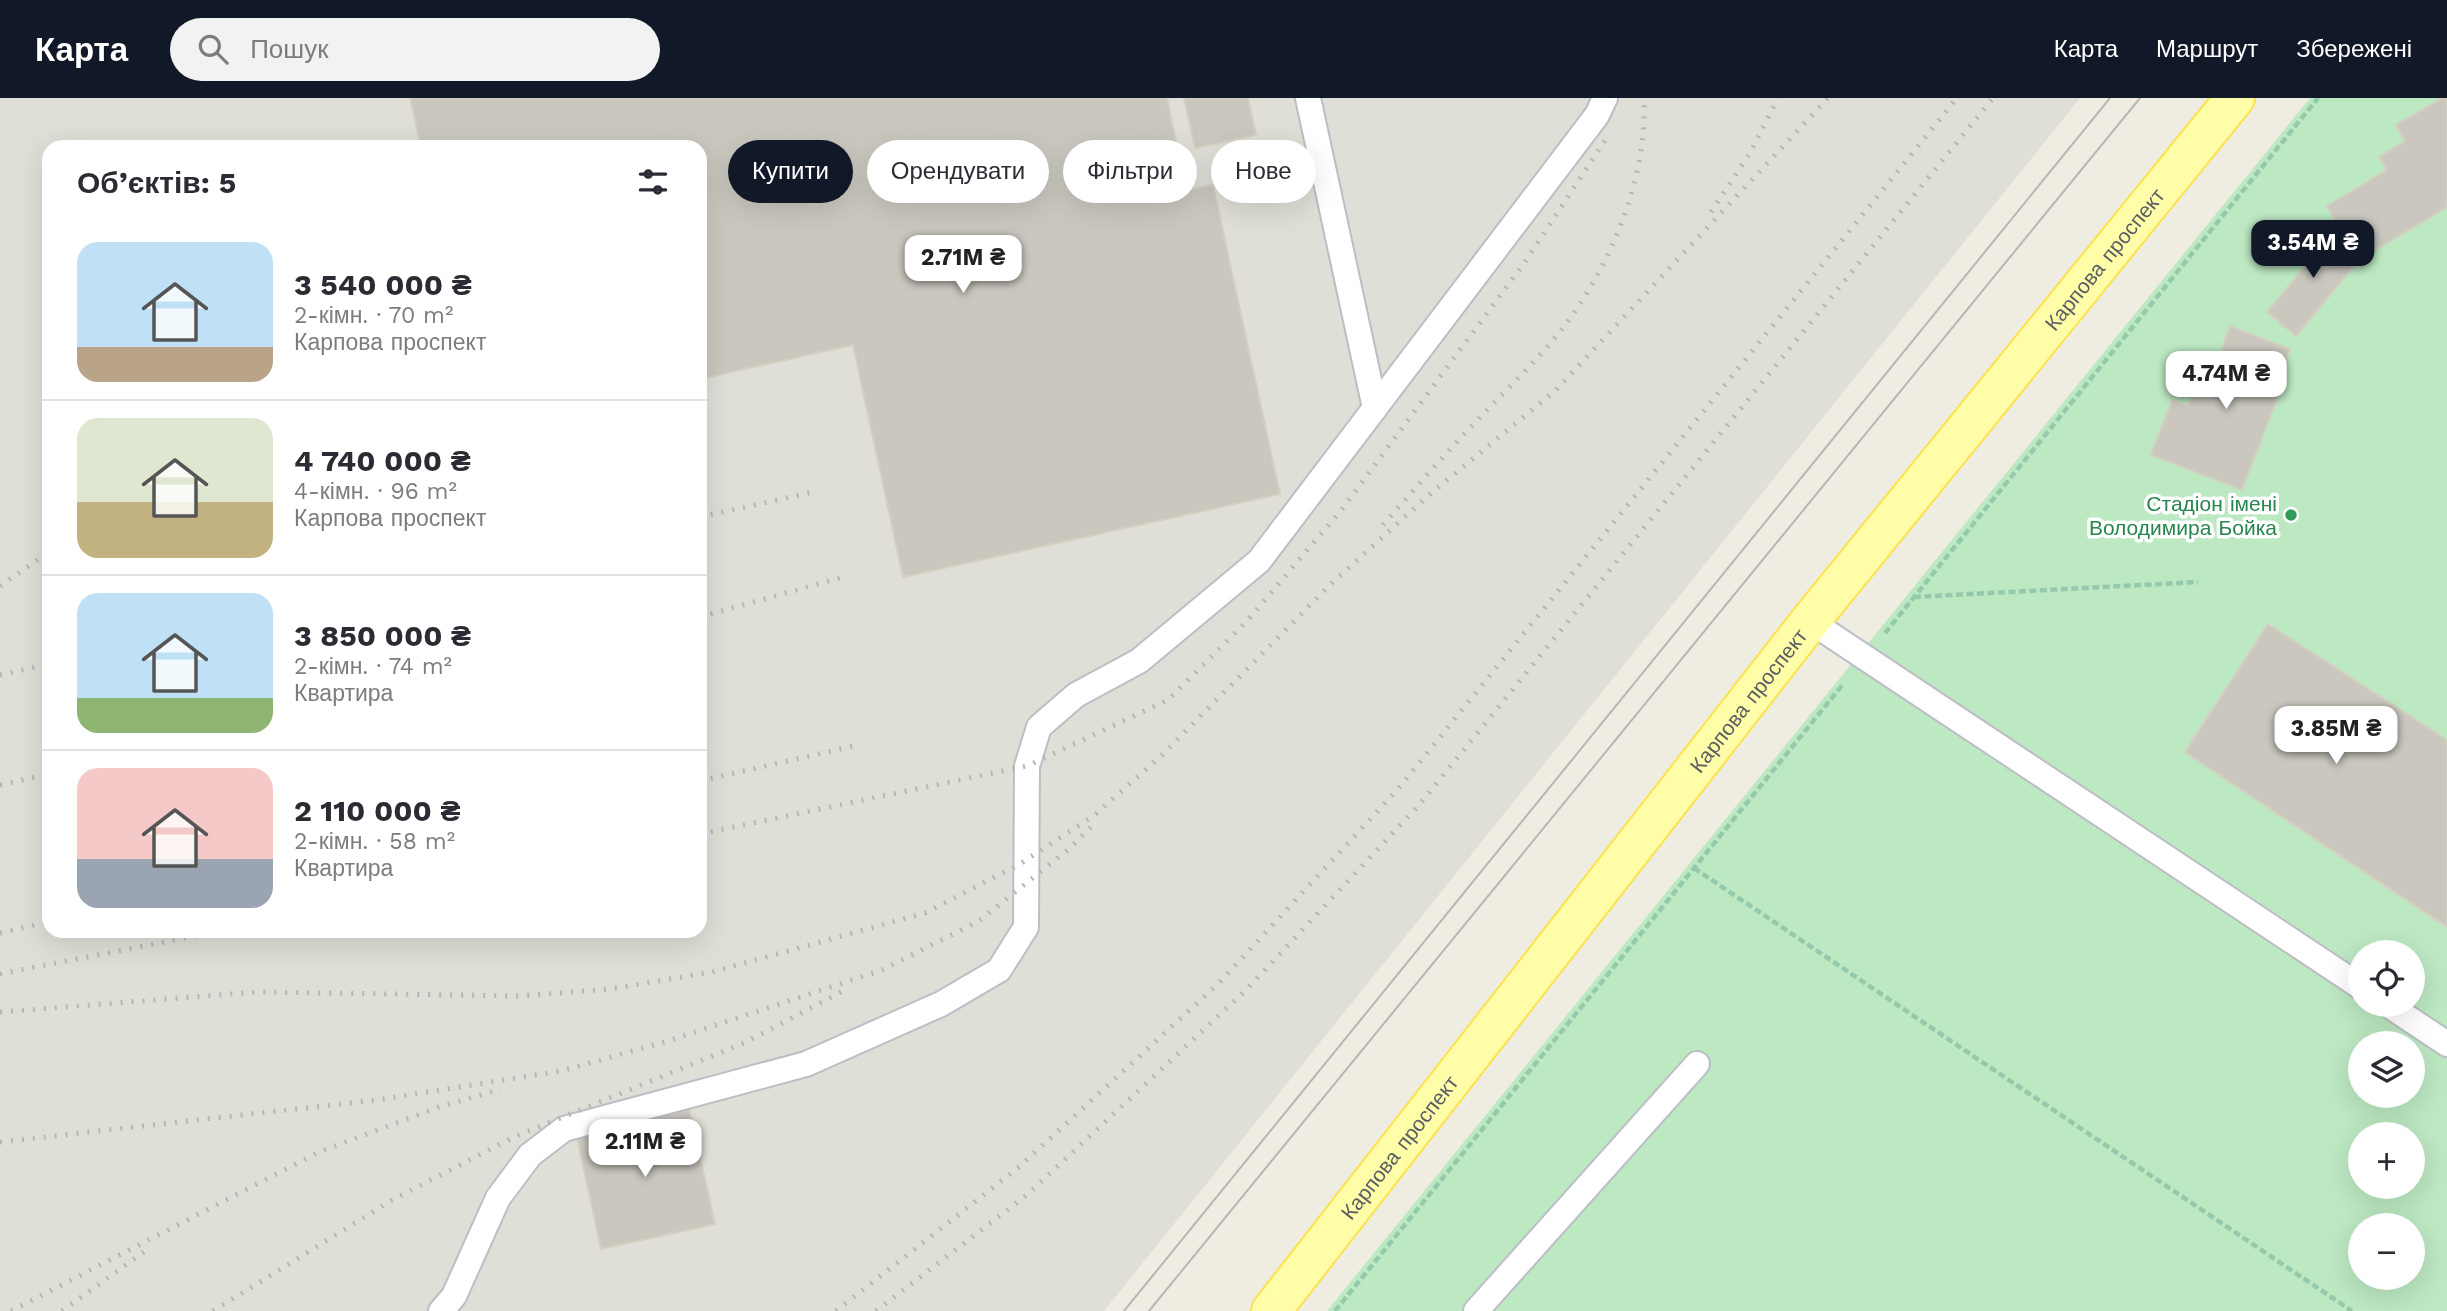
<!DOCTYPE html>
<html lang="uk">
<head>
<meta charset="utf-8">
<style>
	:root { --surface:#fff; --page:#f2f2f3; --text:#2b2b33; --muted:#7c7c81; --line:#e1e1e2; --accent:#111827 }
	body { margin:0; font-family:"Work Sans",sans-serif; background:var(--page); color:var(--text); height:100vh; display:flex; flex-direction:column; font-size:26px; white-space:nowrap }
	* { box-sizing:border-box; margin:0 }
	p { font-size:23px; color:var(--muted) }
	.icon { flex:none; width:38px; height:38px; fill:none; stroke:currentColor; stroke-width:2; stroke-linecap:round; stroke-linejoin:round }
	.map { position:relative; flex:1; overflow:hidden }
	.drawer { position:absolute; left:42px; top:42px; width:665px; height:798px; display:flex; flex-direction:column; background:var(--surface); border-radius:21px; box-shadow:0 7px 28px #0002 }
	.drawer>* { flex:none }
	.hud { position:absolute; left:728px; top:42px; width:665px; height:63px; display:flex; gap:14px }
	.controls { position:absolute; left:2348px; top:842px; display:grid; gap:14px }
	.controls a { display:grid; place-items:center; width:77px; height:77px; border-radius:50%; background:var(--surface); box-shadow:0 7px 28px #0002; font-size:35px }
	.price { position:absolute; translate:-50% -60px; padding:0 16px; border-radius:14px; background:#fff; color:#222; font-size:23px; line-height:46px; filter:drop-shadow(0 2px 4px #0008) }
	.price::after { content:''; position:absolute; left:50%; top:42px; width:21px; height:16px; margin-left:-10px; background:inherit; clip-path:polygon(0 0,100% 0,50% 100%) }
	.price.on { background:var(--accent); color:#fff }
	ul { padding:0; list-style:none }
	li { display:flex; align-items:center; gap:21px; height:175px; padding:0 35px }
	li+li { border-top:2px solid var(--line) }
	li span { display:grid; place-items:center; flex:none; width:196px; height:140px; border-radius:21px; color:#555 }
	li>.icon { margin-inline-start:auto }
	span .icon { width:84px; height:84px; fill:#fffc; stroke-width:1 }
	li b { font-size:30px }
	h2 { display:flex; justify-content:space-between; align-items:center; height:84px; padding:0 35px; font-size:30px }
	.chip { padding:0 24px; border-radius:32px; background:var(--surface); box-shadow:0 7px 28px #0002; font-size:24px; line-height:63px }
	.chip.on { background:var(--accent); color:#fff }
	header { display:flex; align-items:center; gap:42px; box-sizing:border-box; height:98px; padding:0 35px; background:var(--accent); color:#fff }
	header strong { font-size:33px }
	nav { display:flex; gap:38px; margin-inline-start:auto; font-size:24px }
	.search { width:490px; height:63px; background:var(--page); display:flex; align-items:center; gap:18px; box-sizing:border-box; padding:0 24px; border-radius:38px; color:var(--muted); font-size:26px }
	.map>svg:first-child { display:block }
</style>
</head>
<body>
<header>
<strong>Карта</strong>
<div class="search"><svg class="icon" aria-label="search" viewBox="0 0 24 24"><circle cx="10" cy="10" r="6"/><path d="M15 15l6 6"/></svg>Пошук</div>
<nav><a>Карта</a><a>Маршрут</a><a>Збережені</a></nav>
</header>
<div class="map">
<svg width="2447" height="1213" viewBox="0 0 2447 1213">
	<rect width="100%" height="100%" fill="#efede2"/>
	<path fill="#dfdfd7" fill-rule="evenodd" d="M0,0H2080L1104,1213H0ZM49,49H700V833H49Z"/>
	<path fill="#bce8c2" fill-rule="evenodd" d="M2310,0H2447V1213H1327ZM2361,854H2413V906H2361ZM2361,945H2413V998H2361ZM2361,1036H2413V1088H2361ZM2361,1127H2413V1180H2361Z"/>
	<g fill="#cac7bf" stroke="#d4d0c0" stroke-width="2">
		<path d="M410,0H1167L1186,92L1213,87L1280,396L903,479L853,247L700,281V49H421Z"/>
		<path d="M1184,0H1248L1256,37L1195,50Z"/>
		<path d="M2442,0H2447V109L2359,162L2327,108L2387,72L2379,59L2405,43L2396,27Z"/>
		<path d="M2318,127L2359,162L2296,238L2267,214L2307,166L2294,155Z"/>
		<path d="M2230,228L2290,251L2279,281L2284,283L2242,392L2151,357L2172,302L2188,308L2209,254L2219,258Z"/>
		<path d="M2268,526L2447,642V829L2185,654Z"/>
		<path d="M689,1010L715,1126L601,1151L576,1035Z"/>
	</g>
	<g fill="none" stroke-linecap="round" stroke-linejoin="round">
		<g stroke="#bcbec5" stroke-width="28">
			<g id="service">
				<path d="M1308,0L1375,310"/>
				<path d="M1810,523L2361,889"/>
				<path d="M2387,906L2447,946"/>
				<path d="M441,1213L454,1198L498,1100L530,1057L564,1031L806,966L941,906L999,872L1026,829L1027,668L1039,629L1076,597L1139,563L1259,463L1597,17L1605,0"/>
				<path d="M1476,1213L1697,966"/>
			</g>
		</g>
		<g stroke="#fce34d" stroke-width="42">
			<g id="primary">
				<path id="s1" d="M1271,1213L1810,523L2235,0"/>
			</g>
		</g>
		<g stroke="#94c9ab" stroke-width="4.5" stroke-dasharray="7 3.5" stroke-linecap="butt">
			<path d="M1914,499L2198,484"/>
			<path d="M1885,535L2318,0"/>
			<path d="M1694,770L2352,1213"/>
			<path d="M1335,1213L1844,585"/>
		</g>
		<use href="#service" stroke="#fff" stroke-width="24"/>
		<use href="#primary" stroke="#fffda7" stroke-width="38"/>
		<g stroke="#b6b6b7" stroke-width="2">
			<path d="M1124,1213L2110,0"/>
			<path d="M1149,1213L2140,0"/>
		</g>
		<g stroke="#b6b6b7" stroke-width="5" stroke-dasharray="2 9" stroke-linecap="butt">
			<path d="M1711,114L1750,55L1778,0"/>
			<path d="M700,419L818,393"/>
			<path d="M1383,427C1411,395 1439,363 1468,332C1498,300 1531,269 1559,235C1609,172 1648,81 1644,0"/>
			<path d="M0,488L49,454"/>
			<path d="M700,519L843,479"/>
			<path d="M0,577L49,566"/>
			<path d="M700,683L858,647"/>
			<path d="M0,687L49,676"/>
			<path d="M700,736L1027,668L1168,602L1247,523L1343,410L1525,164L1606,41"/>
			<path d="M0,835L49,824"/>
			<path d="M0,876L221,833"/>
			<path d="M0,914L257,894L521,898L610,891L712,874L925,815L1020,766L1096,716L1162,657L1332,485L1429,397L1555,293L1828,0"/>
			<path d="M0,1044L377,1002L561,973L668,943L882,872L979,823L1070,750L1096,724"/>
			<path d="M11,1213L319,1054L439,1009L501,991"/>
			<path d="M62,1213L148,1151"/>
			<path d="M213,1213L392,1102L514,1039L744,945L845,892"/>
			<path d="M836,1213L1019,1069L1219,885L1398,691L1957,0"/>
			<path d="M876,1213L1028,1096L1247,891L1419,707L1993,0"/>
		</g>
	</g>
	<circle fill="#2e9e5b" stroke="#fff" stroke-width="2.5" cx="2291" cy="417" r="7"/>
	<g text-anchor="middle" dominant-baseline="central" stroke-width="7" stroke-linejoin="round" paint-order="stroke">
		<g font-size="21" fill="#5a5d64" stroke="#fff">
			<text stroke="none"><textPath href="#s1" startOffset="1342">Карпова проспект</textPath></text>
			<text stroke="none"><textPath href="#s1" startOffset="775">Карпова проспект</textPath></text>
			<text stroke="none"><textPath href="#s1" startOffset="208">Карпова проспект</textPath></text>
		</g>
		<g font-size="21" fill="#27864d" stroke="#fff" text-anchor="end">
			<text x="2277" y="405">Стадіон імені<tspan x="2277" dy="24">Володимира Бойка</tspan></text>
		</g>
	</g>
</svg>
<div class="controls">
<a><svg class="icon" aria-label="locate" viewBox="0 0 24 24"><circle cx="12" cy="12" r="6"/><path d="M12 2v4M12 18v4M2 12h4M18 12h4"/></svg></a>
<a><svg class="icon" aria-label="layers" viewBox="0 0 24 24"><path d="M12 4l9 5-9 5-9-5zM3 14l9 5 9-5"/></svg></a>
<a>+</a>
<a>−</a>
</div>
<b class="price on" style="left:2313px;top:182px">3.54M ₴</b>
<b class="price" style="left:963px;top:197px">2.71M ₴</b>
<b class="price" style="left:2226px;top:313px">4.74M ₴</b>
<b class="price" style="left:2336px;top:668px">3.85M ₴</b>
<b class="price" style="left:645px;top:1081px">2.11M ₴</b>
<div class="hud">
<a class="chip on">Купити</a>
<a class="chip">Орендувати</a>
<a class="chip">Фільтри</a>
<a class="chip">Нове</a>
</div>
<section class="drawer">
<h2>Об’єктів: 5<svg class="icon" aria-label="filters" viewBox="0 0 24 24"><path d="M4 7h16M4 17h16"/><circle cx="9" cy="7" r="2"/><circle cx="15" cy="17" r="2"/></svg></h2>
<ul>
<li><span style="background:linear-gradient(#bfe0f5 75%,#b9a48a 0)"><svg class="icon" aria-label="home" viewBox="0 0 24 24"><path d="M3 11l9-7 9 7M6 9v11h12V9"/></svg></span><div><b>3 540 000 ₴</b><p>2-кімн. · 70 m²</p><p>Карпова проспект</p></div></li>
<li><span style="background:linear-gradient(#dfe7d0 60%,#c2b280 0)"><svg class="icon" aria-label="home" viewBox="0 0 24 24"><path d="M3 11l9-7 9 7M6 9v11h12V9"/></svg></span><div><b>4 740 000 ₴</b><p>4-кімн. · 96 m²</p><p>Карпова проспект</p></div></li>
<li><span style="background:linear-gradient(#bfe0f5 75%,#8fb573 0)"><svg class="icon" aria-label="home" viewBox="0 0 24 24"><path d="M3 11l9-7 9 7M6 9v11h12V9"/></svg></span><div><b>3 850 000 ₴</b><p>2-кімн. · 74 m²</p><p>Квартира</p></div></li>
<li><span style="background:linear-gradient(#f6c9c9 65%,#9aa5b1 0)"><svg class="icon" aria-label="home" viewBox="0 0 24 24"><path d="M3 11l9-7 9 7M6 9v11h12V9"/></svg></span><div><b>2 110 000 ₴</b><p>2-кімн. · 58 m²</p><p>Квартира</p></div></li>
</ul>
</section>
</div>
</body>
</html>
